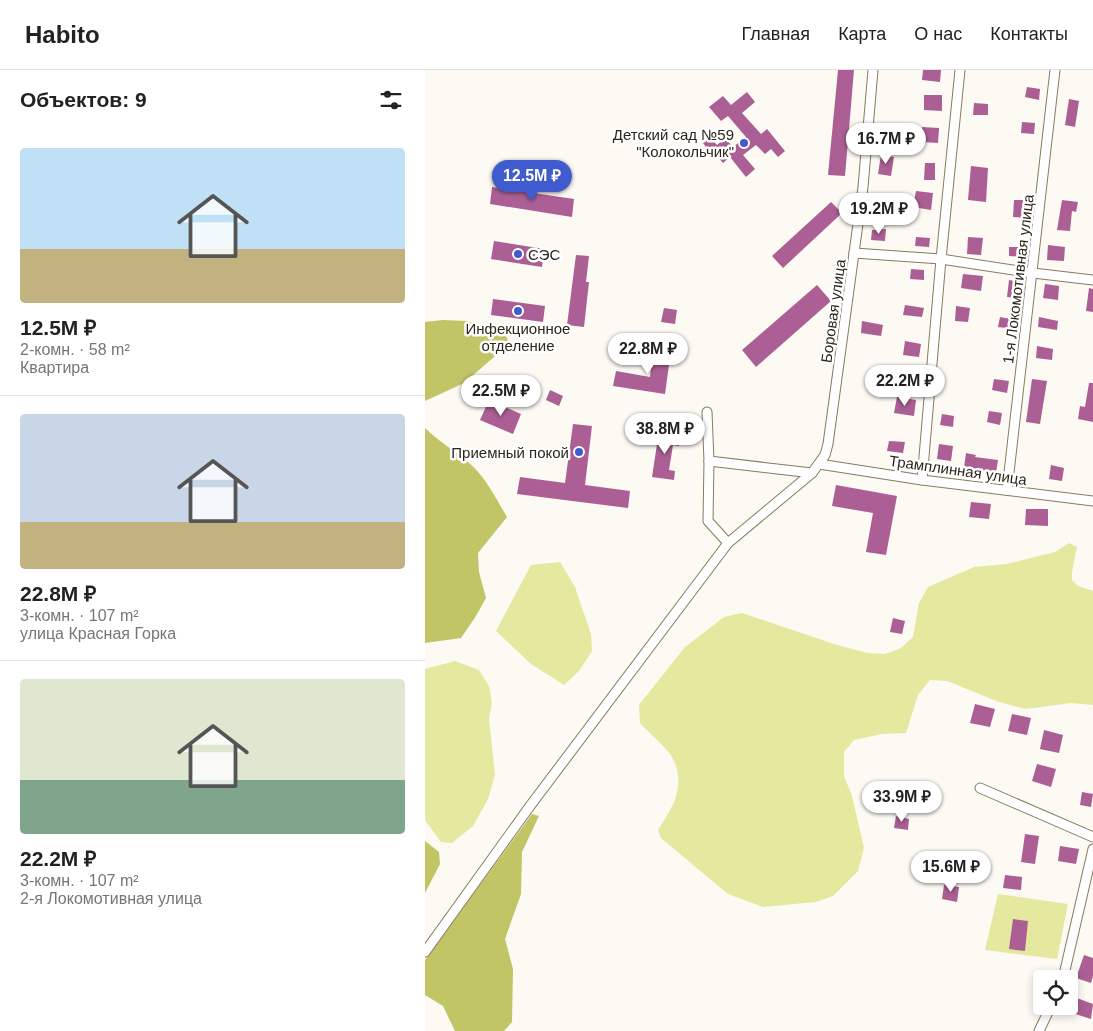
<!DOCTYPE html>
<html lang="ru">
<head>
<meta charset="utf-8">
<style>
	:root { --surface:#fff; --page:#f2f2f2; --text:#222; --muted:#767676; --line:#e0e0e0; --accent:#405bcd }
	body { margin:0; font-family:Helvetica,sans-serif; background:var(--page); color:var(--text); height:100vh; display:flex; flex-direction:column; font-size:19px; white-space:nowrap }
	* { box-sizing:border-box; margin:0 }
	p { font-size:16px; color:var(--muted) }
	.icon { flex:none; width:28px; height:28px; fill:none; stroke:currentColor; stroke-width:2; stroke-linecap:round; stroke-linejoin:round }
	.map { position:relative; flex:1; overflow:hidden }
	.sheet { display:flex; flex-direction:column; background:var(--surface); width:425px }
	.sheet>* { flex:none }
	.tools { position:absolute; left:608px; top:900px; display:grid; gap:10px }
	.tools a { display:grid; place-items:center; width:45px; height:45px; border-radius:5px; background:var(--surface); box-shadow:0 2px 8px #0003; font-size:25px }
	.price { position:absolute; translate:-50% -42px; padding:0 11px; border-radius:18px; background:#fff; color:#222; font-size:16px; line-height:32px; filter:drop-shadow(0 1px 2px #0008) }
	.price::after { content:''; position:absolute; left:50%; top:30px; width:15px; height:11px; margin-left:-8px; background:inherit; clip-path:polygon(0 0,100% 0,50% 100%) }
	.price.current { background:var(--accent); color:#fff }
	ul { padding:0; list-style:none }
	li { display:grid; align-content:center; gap:10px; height:265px; padding:0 20px }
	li+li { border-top:1px solid var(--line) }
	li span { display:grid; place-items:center; height:155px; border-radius:5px; color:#555 }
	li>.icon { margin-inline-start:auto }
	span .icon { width:90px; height:90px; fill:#fffc; stroke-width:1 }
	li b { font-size:21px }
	h2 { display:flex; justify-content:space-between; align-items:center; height:60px; padding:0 20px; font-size:21px }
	header { display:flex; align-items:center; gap:30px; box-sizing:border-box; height:70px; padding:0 25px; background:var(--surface); border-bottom:1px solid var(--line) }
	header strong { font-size:24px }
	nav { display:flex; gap:28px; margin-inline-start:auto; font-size:18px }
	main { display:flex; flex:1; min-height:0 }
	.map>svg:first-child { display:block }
</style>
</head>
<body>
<header>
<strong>Habito</strong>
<nav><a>Главная</a><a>Карта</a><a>О нас</a><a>Контакты</a></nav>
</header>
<main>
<section class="sheet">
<h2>Объектов: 9<svg class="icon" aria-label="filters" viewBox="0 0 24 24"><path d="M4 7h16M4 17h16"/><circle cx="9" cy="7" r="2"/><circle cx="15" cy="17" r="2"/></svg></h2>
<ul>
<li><span style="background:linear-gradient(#bfe0f5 65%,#c2b280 0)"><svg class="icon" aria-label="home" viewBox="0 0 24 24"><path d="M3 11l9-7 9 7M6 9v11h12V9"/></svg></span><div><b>12.5M ₽</b><p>2-комн. · 58 m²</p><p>Квартира</p></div></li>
<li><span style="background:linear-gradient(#c9d6e8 70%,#c2b280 0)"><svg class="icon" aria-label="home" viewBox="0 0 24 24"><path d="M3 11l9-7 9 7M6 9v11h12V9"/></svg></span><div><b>22.8M ₽</b><p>3-комн. · 107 m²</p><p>улица Красная Горка</p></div></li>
<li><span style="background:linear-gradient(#dfe7d0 65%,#7fa58c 0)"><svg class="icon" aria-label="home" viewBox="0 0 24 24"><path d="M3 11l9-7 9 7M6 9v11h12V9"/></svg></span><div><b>22.2M ₽</b><p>3-комн. · 107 m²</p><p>2-я Локомотивная улица</p></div></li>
</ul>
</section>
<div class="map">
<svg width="668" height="961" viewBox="0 0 668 961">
	<rect width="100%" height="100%" fill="#fdf9f3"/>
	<g fill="#e5e99f">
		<path d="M644,473L652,477L647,502V510L653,516L668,521V635L646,633L601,639L574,632L522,611L505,610L493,625L481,663L457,664L429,670L419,682V706L427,726L439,778L433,801L408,826L391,832L338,837L303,824L236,768L233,760C248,737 262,715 247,687C243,679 222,661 215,653L214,635L260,577L299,547L317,543L412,575L443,583L460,584L476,578L488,567L494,533L503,517L549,497L582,494L630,482Z"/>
		<path d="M135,492L150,517L166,564L167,581L154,601L139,615L106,594L71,561L106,495Z"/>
		<path d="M30,591L54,600L64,616L67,633L64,649L70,705L63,729L48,756L27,773L16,772L0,750V599Z"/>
		<path d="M573,824L643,834L632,889L560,880Z"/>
	</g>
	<g fill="#c1c566">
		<path d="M18,250L41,251L79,259L84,274L39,313L0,331V252Z"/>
		<path d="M0,358C17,375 39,385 54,403C65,416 73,432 82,447L53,483L54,502L61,528L51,546L36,568L0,573Z"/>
		<path d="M107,744L114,746L97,782L96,824L80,869L88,899L87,952L79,961H30L18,936L0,925V890Z"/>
		<path d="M0,771L14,782L15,794L0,823Z"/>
	</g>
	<g fill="#ab5f94">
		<path d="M413,0H429L420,106L403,105Z"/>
		<path d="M498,0H516L515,12L497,10Z"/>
		<path d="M602,17L615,19L614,30L600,27Z"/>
		<path d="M322,22L330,32L317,43L336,64L342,59L360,81L353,87L346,79L340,84L331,75L318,85L330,99L321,107L305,87L298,93L286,79L284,81L278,73L285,67L292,75L300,68L308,77L321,67L303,46L296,51L284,37L298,26L306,35Z"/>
		<path d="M499,25H517V41L499,40Z"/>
		<path d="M644,29L654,31L650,57L640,55Z"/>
		<path d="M549,33L563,34V45H548Z"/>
		<path d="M597,52L610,53L609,64L596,63Z"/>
		<path d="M459,55L478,57L477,71L458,69Z"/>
		<path d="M497,57L514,58L513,73L497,72Z"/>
		<path d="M456,85L469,87L466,106L453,104Z"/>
		<path d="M500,93H510V110H499Z"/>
		<path d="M546,96L563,98L561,132L543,130Z"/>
		<path d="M67,117L149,129L147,147L65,134Z"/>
		<path d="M491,121L508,123L506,140L488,137Z"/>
		<path d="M589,130H603L602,148L588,147Z"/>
		<path d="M637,130L653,132L651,142L647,141L645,161L632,160Z"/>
		<path d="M406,132L417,143L358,198L347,186Z"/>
		<path d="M461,159L460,171L446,170L447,160Z"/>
		<path d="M491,167L505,168L504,177L490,176Z"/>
		<path d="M543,167L558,168L556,185L542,184Z"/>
		<path d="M69,171L119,179L117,197L66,189Z"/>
		<path d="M623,175L640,177L639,191L622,190Z"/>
		<path d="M584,177H599V187L584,186Z"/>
		<path d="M151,185L164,186L161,212H164L159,257L142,255Z"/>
		<path d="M486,199L499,200V210L485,209Z"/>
		<path d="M538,204L558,206L556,221L536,218Z"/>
		<path d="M584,210L595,212L593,228L582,227Z"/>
		<path d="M620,214L634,216L633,230L618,228Z"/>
		<path d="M392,215L406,231L331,297L317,280Z"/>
		<path d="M664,218L668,219V242L661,241Z"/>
		<path d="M68,229L120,236L118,252L66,245Z"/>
		<path d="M480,235L499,238L497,247L478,245Z"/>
		<path d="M531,236L545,238L543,252L530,251Z"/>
		<path d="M239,238L252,240L250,254L236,252Z"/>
		<path d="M575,247L591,250L590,259L573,257Z"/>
		<path d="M614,247L633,251L632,260L613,257Z"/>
		<path d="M437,251L458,255L456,266L436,263Z"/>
		<path d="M480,271L496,274L494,287L478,285Z"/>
		<path d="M612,276L628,279L627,290L611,288Z"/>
		<path d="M229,277L246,280L240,324L188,316L191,301L225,307Z"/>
		<path d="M569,309L584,311L582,323L567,320Z"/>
		<path d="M607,309L622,311L615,354L601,352Z"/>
		<path d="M664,313H668V352L653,349L655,336L660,337Z"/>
		<path d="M125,320L138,326L134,336L121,330Z"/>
		<path d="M472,327L491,330L489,346L469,343Z"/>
		<path d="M64,330L96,344L88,364L55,350Z"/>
		<path d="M564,341L577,343L575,355L562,352Z"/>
		<path d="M517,344L529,346L528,357L515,355Z"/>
		<path d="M148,354L167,356L160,415L205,421L203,438L92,424L95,407L140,413Z"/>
		<path d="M234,361L255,364L254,376L248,375L244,400L250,401L249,410L227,407Z"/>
		<path d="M464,371L480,372L478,383L462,381Z"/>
		<path d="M514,374L528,376L526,391L512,389Z"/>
		<path d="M541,383L551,385L550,387L573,390L571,403L539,398Z"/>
		<path d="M626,395L639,398L637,411L624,409Z"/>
		<path d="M411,415L472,426L461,485L441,482L448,443L407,436Z"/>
		<path d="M546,432L566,434L564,449L544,447Z"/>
		<path d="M601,439H623V456L600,455Z"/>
		<path d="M468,548L480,551L477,564L465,562Z"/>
		<path d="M550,634L570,639L565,657L545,653Z"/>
		<path d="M587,644L606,648L602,665L583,661Z"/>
		<path d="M619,660L638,665L634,683L615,679Z"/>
		<path d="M612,694L631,699L626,717L607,711Z"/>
		<path d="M657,722L668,724L666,737L655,735Z"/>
		<path d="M471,746L484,749L483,760L469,758Z"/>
		<path d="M600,764L614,766L610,794L596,792Z"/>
		<path d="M635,776L654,779L651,794L633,791Z"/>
		<path d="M542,791L560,793L558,806L541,804Z"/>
		<path d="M580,805L597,807L596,820L578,818Z"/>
		<path d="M519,815L534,817L532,832L517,829Z"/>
		<path d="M588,849L603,851L600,881L584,879Z"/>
		<path d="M659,885L668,888V906L666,913L651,908Z"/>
		<path d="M649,927L668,934L666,949L644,942Z"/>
	</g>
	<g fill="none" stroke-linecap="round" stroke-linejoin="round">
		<g stroke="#8a795d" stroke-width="11">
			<g id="minor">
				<path d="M429,183L516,189L608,203L668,210"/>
				<path d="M282,342L284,391L283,451L303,473"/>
				<path d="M284,391L387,403"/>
				<path d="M394,394L497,410L668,431"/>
				<path d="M497,410L516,189L535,0"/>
				<path d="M582,420L630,0"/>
				<path d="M555,718L668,767"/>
				<path d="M0,882L105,736L303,473L387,403L400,385L403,374L438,117L448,0"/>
				<path d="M638,909L668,779"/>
				<path d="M614,961L626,936"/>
			</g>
		</g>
		<use href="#minor" stroke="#fff" stroke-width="9"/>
	</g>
	<g fill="#405bcd" stroke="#fff" stroke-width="2">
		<circle cx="319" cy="73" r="5"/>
		<circle cx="93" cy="184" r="5"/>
		<circle cx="93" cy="241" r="5"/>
		<circle cx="154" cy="382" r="5"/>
	</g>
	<g text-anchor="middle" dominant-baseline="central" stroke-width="5" stroke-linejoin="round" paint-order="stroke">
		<g font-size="15" fill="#2d261a" stroke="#fff" text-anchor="end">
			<text x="309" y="64">Детский сад №59<tspan x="309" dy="17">"Колокольчик"</tspan></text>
			<text x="103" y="184" text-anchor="start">СЭС</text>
			<text x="93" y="258" text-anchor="middle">Инфекционное<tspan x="93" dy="17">отделение</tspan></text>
			<text x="144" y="382">Приемный покой</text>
		</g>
		<g font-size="15" fill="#2d261a" stroke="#fff">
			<text transform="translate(593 209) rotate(-83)">1-я Локомотивная улица</text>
			<text transform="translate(408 241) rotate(-82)">Боровая улица</text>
			<text transform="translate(533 400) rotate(8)">Трамплинная улица</text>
		</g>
	</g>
</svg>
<div class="tools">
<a><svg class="icon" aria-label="locate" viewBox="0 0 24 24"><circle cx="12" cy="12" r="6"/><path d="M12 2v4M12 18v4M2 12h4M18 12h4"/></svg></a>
</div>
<b class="price" style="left:461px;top:95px">16.7M ₽</b>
<b class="price current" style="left:107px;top:132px">12.5M ₽</b>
<b class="price" style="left:454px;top:165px">19.2M ₽</b>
<b class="price" style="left:223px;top:305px">22.8M ₽</b>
<b class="price" style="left:480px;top:337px">22.2M ₽</b>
<b class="price" style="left:76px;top:347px">22.5M ₽</b>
<b class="price" style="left:240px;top:385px">38.8M ₽</b>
<b class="price" style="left:477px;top:753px">33.9M ₽</b>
<b class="price" style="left:526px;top:823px">15.6M ₽</b>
</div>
</main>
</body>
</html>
